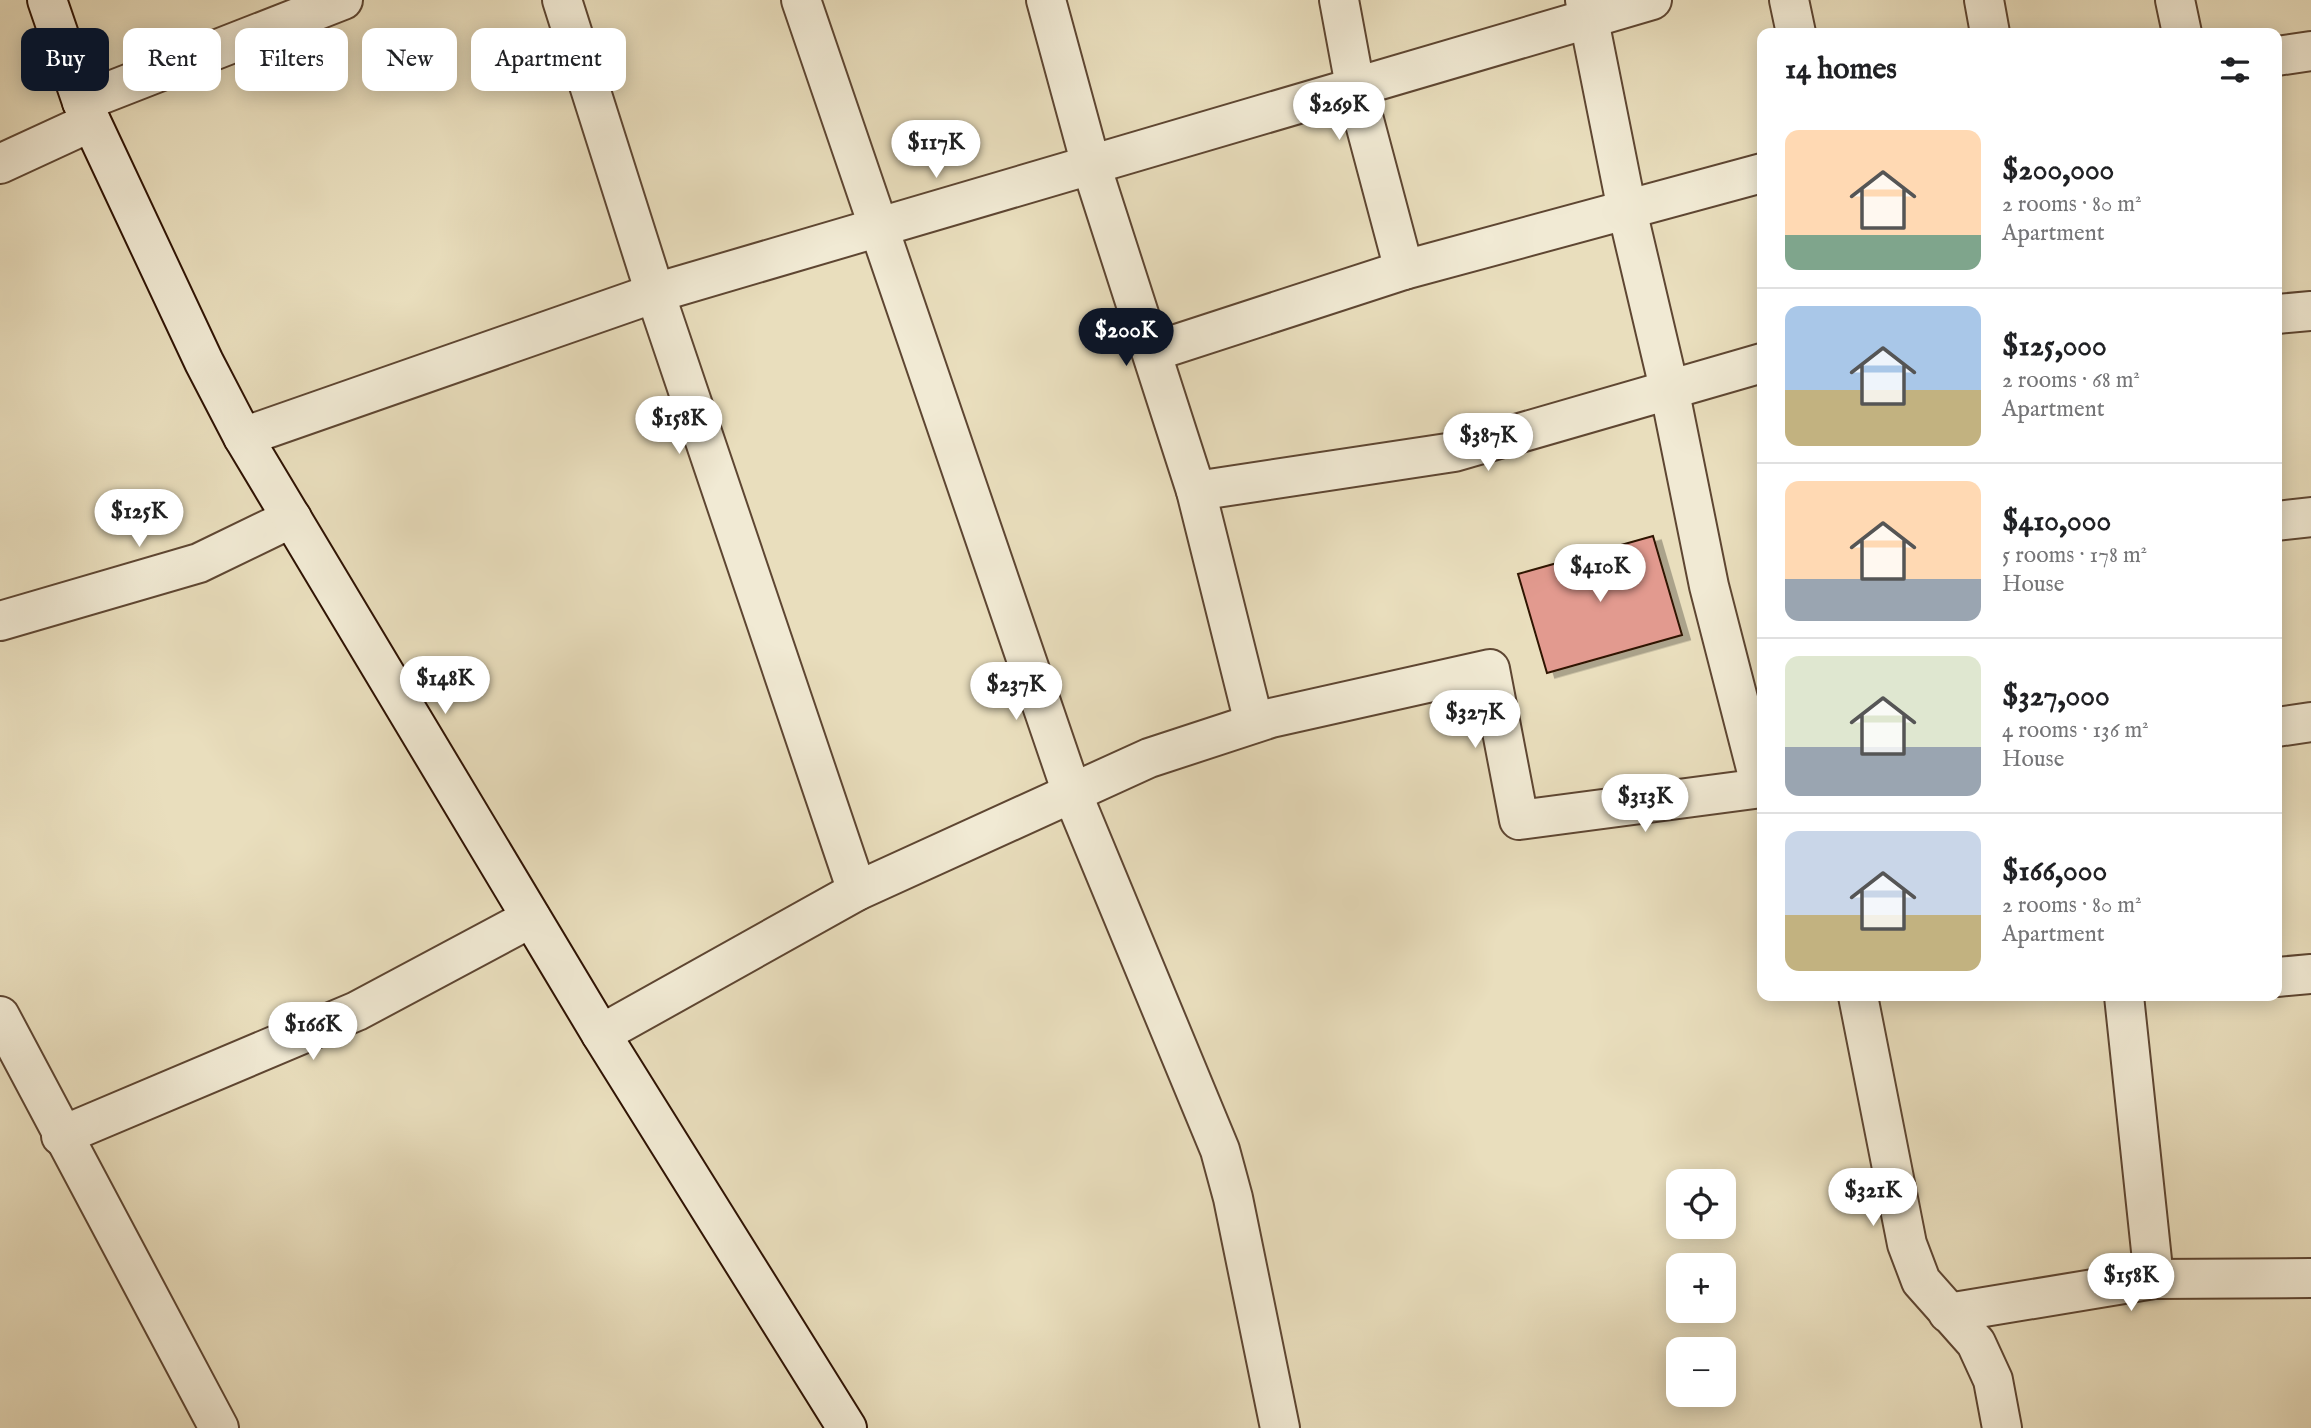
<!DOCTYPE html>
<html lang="en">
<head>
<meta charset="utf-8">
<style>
	:root { --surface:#fff; --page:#f6f6f6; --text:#202124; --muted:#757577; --line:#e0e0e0; --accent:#111827 }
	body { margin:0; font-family:"IM FELL English",serif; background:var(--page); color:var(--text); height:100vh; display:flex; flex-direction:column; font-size:26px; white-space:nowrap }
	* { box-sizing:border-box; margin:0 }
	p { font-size:23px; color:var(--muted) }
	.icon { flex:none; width:38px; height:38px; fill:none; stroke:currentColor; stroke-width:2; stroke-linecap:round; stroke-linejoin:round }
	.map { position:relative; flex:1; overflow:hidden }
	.side { position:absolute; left:1757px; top:28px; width:525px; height:973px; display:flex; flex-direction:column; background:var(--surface); border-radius:14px; box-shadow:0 4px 18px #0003 }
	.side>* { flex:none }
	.top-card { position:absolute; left:21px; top:28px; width:665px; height:63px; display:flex; gap:14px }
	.fabs { position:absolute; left:1666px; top:1169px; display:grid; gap:14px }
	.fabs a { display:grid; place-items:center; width:70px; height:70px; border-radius:14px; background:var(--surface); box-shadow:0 4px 18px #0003; font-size:35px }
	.price { position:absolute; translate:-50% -60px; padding:0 16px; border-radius:24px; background:#fff; color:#222; font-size:23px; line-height:46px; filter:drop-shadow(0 2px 4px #0008) }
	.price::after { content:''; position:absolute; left:50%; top:42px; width:21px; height:16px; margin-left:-10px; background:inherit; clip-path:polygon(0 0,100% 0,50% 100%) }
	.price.on { background:var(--accent); color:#fff }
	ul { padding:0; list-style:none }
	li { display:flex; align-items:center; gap:21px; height:175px; padding:0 28px }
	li+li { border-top:2px solid var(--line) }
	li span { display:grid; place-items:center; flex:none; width:196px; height:140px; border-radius:14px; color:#555 }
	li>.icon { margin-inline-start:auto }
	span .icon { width:84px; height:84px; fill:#fffc; stroke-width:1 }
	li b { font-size:30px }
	h2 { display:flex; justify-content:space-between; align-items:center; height:84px; padding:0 28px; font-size:30px }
	.pill { padding:0 24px; border-radius:14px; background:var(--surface); box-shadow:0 4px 18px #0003; font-size:24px; line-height:63px }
	.pill.on { background:var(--accent); color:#fff }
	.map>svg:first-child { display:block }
</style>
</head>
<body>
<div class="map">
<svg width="2311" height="1428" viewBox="0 0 2311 1428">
	<defs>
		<filter id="shadow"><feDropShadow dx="8" dy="4.5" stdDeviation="0" flood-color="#0004"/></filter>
	</defs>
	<rect width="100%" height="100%" fill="#e9debd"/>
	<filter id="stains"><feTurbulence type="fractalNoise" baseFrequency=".00286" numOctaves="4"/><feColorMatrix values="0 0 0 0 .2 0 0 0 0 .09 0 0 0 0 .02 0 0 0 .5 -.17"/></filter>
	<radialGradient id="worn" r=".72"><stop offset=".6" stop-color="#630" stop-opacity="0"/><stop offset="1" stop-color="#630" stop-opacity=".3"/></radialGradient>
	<path fill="#e29a8f" stroke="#2f1303" stroke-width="2" filter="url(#shadow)" d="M1653,536L1682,635L1547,673L1518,574Z"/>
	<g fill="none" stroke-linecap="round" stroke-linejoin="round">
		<g stroke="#5e4632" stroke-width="42">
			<g id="street">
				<path d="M562,0L655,293L857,891"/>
				<path d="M801,0L1072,793L1220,1150L1233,1198L1280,1428"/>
				<path d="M1046,0L1091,165L1196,491L1254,723"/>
				<path d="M1339,0L1355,86L1404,270"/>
				<path d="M1585,0L1627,210L1669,388L1709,586L1761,788"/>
				<path d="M1789,0L1796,33"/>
				<path d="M1984,0L1990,33"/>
				<path d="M2175,0L2182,33"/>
				<path d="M2277,56L2311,51"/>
				<path d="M82,102L343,0"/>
				<path d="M0,164L91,122"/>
				<path d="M2277,314L2311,311"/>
				<path d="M1152,352L1404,270L1762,173"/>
				<path d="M243,437L655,293L1652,0"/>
				<path d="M1196,491L1454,452L1762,363"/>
				<path d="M2277,521L2311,517"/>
				<path d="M0,621L199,563L292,518"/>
				<path d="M2277,727L2311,722"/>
				<path d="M2277,977L2311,974"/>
				<path d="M1858,996L1907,1244L1921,1281L1976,1343L1993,1380L2002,1428"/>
				<path d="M2124,996L2154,1279"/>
				<path d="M0,1016L219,1428"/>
				<path d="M601,1034L857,891L1149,758L1271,718L1490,669L1519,820L1762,788"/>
				<path d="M61,1136L357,1011L531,918"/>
				<path d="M1948,1313L2154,1279L2311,1278"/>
			</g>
		</g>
		<g stroke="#2f1303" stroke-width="42">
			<path id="secondary" d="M47,0L82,102L204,362L243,437L601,1034L847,1428"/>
		</g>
		<use href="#street" stroke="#f1ead4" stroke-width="38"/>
		<use href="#secondary" stroke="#f1ead4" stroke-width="38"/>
	</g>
	<rect width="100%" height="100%" filter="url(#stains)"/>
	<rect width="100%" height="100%" fill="url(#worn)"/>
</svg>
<div class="fabs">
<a><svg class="icon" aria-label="locate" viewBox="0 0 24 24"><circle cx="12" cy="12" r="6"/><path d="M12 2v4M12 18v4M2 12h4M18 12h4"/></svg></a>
<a>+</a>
<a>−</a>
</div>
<b class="price" style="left:1339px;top:142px">$269K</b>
<b class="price" style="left:936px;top:180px">$117K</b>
<b class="price on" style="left:1126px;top:368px">$200K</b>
<b class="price" style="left:679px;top:456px">$158K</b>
<b class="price" style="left:1488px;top:473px">$387K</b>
<b class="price" style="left:139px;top:549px">$125K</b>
<b class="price" style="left:1600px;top:604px">$410K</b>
<b class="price" style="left:445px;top:716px">$148K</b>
<b class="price" style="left:1016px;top:722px">$237K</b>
<b class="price" style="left:1475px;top:750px">$327K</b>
<b class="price" style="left:1645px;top:834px">$313K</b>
<b class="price" style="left:313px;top:1062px">$166K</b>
<b class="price" style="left:1873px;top:1228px">$321K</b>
<b class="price" style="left:2131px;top:1313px">$158K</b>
<div class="top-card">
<a class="pill on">Buy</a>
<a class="pill">Rent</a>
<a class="pill">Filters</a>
<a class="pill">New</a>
<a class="pill">Apartment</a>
</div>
<section class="side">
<h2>14 homes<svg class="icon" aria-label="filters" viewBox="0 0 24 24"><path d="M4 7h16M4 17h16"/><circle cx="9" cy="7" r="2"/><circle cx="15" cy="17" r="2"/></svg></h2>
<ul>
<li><span style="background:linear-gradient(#ffd9b3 75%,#7fa58c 0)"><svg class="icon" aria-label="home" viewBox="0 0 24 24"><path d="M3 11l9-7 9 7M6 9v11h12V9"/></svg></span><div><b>$200,000</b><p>2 rooms · 80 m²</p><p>Apartment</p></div></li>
<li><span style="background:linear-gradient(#a9c7e8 60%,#c2b280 0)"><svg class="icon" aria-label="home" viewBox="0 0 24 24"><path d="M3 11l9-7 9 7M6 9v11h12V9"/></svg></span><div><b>$125,000</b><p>2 rooms · 68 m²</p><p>Apartment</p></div></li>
<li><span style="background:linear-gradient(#ffd9b3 70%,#9aa5b1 0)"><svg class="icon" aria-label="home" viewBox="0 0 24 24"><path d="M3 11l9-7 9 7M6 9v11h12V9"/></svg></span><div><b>$410,000</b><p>5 rooms · 178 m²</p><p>House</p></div></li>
<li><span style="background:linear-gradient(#dfe7d0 65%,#9aa5b1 0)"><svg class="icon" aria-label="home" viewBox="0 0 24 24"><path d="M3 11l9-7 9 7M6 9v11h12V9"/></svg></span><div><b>$327,000</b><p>4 rooms · 136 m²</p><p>House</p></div></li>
<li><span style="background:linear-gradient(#c9d6e8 60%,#c2b280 0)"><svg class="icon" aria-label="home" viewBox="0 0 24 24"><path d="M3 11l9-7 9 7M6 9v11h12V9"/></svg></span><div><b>$166,000</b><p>2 rooms · 80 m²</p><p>Apartment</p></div></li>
</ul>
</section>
</div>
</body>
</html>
